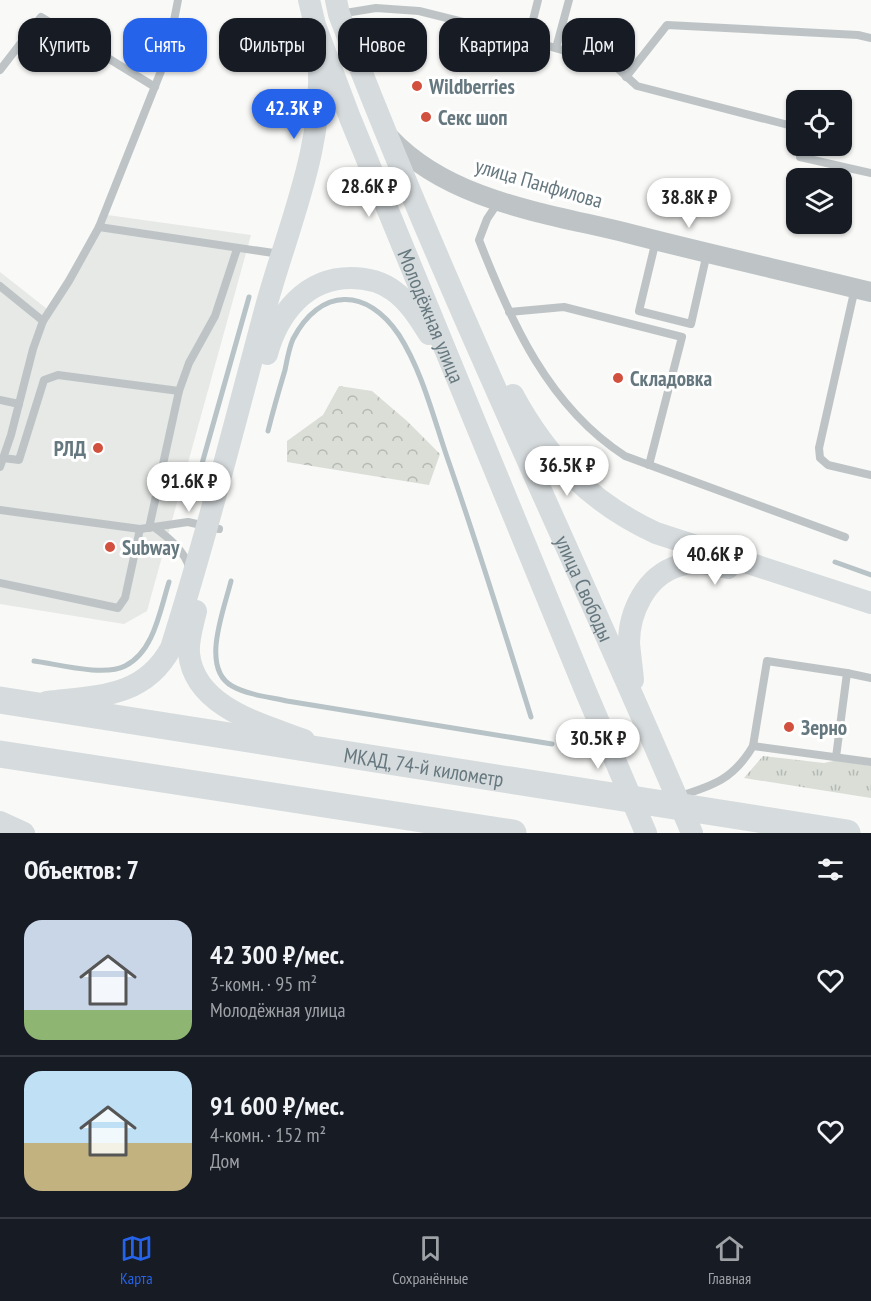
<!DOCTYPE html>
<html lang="ru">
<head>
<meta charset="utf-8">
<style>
	:root { --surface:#171b24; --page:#20242c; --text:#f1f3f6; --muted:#9ea1a6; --line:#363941; --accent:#2563eb }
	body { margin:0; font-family:"PT Sans Narrow",sans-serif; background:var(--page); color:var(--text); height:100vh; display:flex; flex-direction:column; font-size:22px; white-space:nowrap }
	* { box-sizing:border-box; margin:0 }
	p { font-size:20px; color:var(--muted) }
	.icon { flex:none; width:33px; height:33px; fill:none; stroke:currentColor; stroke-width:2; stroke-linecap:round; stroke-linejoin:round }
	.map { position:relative; height:833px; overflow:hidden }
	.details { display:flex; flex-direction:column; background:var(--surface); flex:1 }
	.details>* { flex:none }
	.banner { position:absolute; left:18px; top:18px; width:836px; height:54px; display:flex; gap:12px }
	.buttons { position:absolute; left:786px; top:90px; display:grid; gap:12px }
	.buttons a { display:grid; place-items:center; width:66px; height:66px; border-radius:12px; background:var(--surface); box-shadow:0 2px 4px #0004; font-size:30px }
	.price { position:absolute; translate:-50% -51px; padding:0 14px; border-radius:21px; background:#fff; color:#222; font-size:20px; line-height:39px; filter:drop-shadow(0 2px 3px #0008) }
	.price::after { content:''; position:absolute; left:50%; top:36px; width:18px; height:14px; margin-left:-9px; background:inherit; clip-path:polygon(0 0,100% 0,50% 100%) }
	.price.current { background:var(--accent); color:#fff }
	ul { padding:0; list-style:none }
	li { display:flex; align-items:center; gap:18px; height:150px; padding:0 24px }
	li+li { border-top:2px solid var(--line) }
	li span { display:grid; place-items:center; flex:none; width:168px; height:120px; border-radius:18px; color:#555 }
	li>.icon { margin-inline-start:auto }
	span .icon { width:72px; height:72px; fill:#fffc; stroke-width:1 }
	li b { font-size:26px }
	h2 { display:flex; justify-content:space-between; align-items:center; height:72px; padding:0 24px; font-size:26px }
	.pill { padding:0 21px; border-radius:18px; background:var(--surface); box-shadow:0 2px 4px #0004; font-size:21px; line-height:54px }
	.pill.current { background:var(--accent); color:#fff }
	.dock { display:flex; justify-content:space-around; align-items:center; height:84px; border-top:2px solid var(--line); background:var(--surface); font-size:16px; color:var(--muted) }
	.dock a { display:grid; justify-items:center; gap:3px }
	.dock .current { color:var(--accent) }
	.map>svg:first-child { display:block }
</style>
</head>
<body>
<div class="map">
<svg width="871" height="833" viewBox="0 0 871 833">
	<defs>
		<pattern id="grass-tufts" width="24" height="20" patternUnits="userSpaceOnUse" patternTransform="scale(1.5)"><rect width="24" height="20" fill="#daded7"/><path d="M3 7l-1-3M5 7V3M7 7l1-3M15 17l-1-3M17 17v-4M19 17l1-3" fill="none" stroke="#b5b9b4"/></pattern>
		<pattern id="forest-crowns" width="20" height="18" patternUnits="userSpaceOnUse" patternTransform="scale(1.5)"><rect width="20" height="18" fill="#daded7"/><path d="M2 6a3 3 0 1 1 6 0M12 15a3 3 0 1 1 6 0" fill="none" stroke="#b5b9b4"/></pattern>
	</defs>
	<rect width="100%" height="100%" fill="#f9f9f7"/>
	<path fill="#e7e9e7" d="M100,214L251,235L147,611L124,624L0,604V272L47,309L96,227Z"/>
	<path fill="url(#grass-tufts)" d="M763,756L824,763L838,760L871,766V798L744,778Z"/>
	<path fill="url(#forest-crowns)" d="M339,386L372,391L407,421L440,454L429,485L287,462V441L323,415Z"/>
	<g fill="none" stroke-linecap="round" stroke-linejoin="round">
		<g stroke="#b7c3c6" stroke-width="5">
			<path d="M268,431C273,411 279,390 285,370C287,360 289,348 293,339C320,287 367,287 399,335C422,371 433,416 447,457C477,543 504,630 531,717"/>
			<path d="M194,492L249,297"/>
			<path d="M835,562L871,575"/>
			<path d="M231,581C224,610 200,668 232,686C248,695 269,697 287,701L552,744"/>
			<path d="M34,661C57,664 104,677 125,666C154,652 160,610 169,582"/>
		</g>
		<g stroke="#bec4c6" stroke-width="8">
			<path d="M339,14L376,8L419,11L499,31L615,66L637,86L796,127"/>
			<path d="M528,40L538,0"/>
			<path d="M556,48L569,0"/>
			<path d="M0,70L41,17L155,87"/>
			<path d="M626,77L667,25L858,35L871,38"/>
			<path d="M800,146V157L871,173"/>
			<path d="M499,201L487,219L479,240C511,322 548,406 625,456L845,537"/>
			<path d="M99,227L280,254"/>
			<path d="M656,240L639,311L691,324L707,253"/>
			<path d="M0,286L43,321"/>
			<path d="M855,288L819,448L820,458L828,465L871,475"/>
			<path d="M509,312L564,307L682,337L649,465"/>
			<path d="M0,400L19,404"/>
			<path d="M3,458L19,460L44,380L58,375L179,391"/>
			<path d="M0,467L11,435L33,349L43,321L69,281L99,227L167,56L178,0"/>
			<path d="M0,510L140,529L188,522L219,529"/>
			<path d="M154,527C169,538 184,550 190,569"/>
			<path d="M149,528L179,391L189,363L215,316L237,249"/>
			<path d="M0,583L118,608L125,598L140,529"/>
			<path d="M753,746L871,762"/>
			<path d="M836,757L847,673"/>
			<path d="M677,797C712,786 733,780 753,746L767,661L847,673L871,678"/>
		</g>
		<path stroke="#bec4c6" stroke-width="20" d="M390,138C449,201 546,213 627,233C708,254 790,272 871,292"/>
		<g stroke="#d6dbdd" stroke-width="22">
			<path id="s1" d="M309,0L315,25L350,118L586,692L646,833"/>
			<path id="s2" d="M336,0L339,14C445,292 576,559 692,833"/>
			<path d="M267,354C278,313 306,278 351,278C366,278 382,282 394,291C409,302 419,318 429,334"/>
			<path d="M513,395C547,458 591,503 656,533L871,603"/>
			<path d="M196,611C193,624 188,639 189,653C194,707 261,724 304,740"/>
			<path d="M633,680C632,668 630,655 629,643C629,612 646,576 678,566C694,560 713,565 728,568"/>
			<path d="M47,702C97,696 144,698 171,648C207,534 236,418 267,303C290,221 326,142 318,56"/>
			<path d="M0,822L24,833"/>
		</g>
		<g stroke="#d6dbdd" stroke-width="27">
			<path id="s3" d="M0,700L847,833"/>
			<path d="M0,754L513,833"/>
		</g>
	</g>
	<g fill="#d2503e" stroke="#fff" stroke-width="2">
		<circle cx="417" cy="86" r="6"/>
		<circle cx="426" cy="117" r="6"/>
		<circle cx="618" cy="378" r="6"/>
		<circle cx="98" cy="448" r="6"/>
		<circle cx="110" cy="547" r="6"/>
		<circle cx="789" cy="727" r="6"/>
	</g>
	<g text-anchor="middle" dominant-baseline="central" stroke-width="6" stroke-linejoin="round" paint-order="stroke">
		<g font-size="21" font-weight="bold" fill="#66787f" stroke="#fff" text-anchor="start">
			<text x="429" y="86">Wildberries</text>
			<text x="438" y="117">Секс шоп</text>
			<text x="630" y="378">Складовка</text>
			<text x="86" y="448" text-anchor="end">РЛД</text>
			<text x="122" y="547">Subway</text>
			<text x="801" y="727">Зерно</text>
		</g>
		<g font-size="21" fill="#66787f" stroke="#fff">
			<text transform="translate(539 183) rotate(16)">улица Панфилова</text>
			<text stroke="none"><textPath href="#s1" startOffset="339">Молодёжная улица</textPath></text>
			<text stroke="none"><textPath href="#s2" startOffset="639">улица Свободы</textPath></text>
			<text stroke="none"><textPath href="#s3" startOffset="429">МКАД, 74-й километр</textPath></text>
		</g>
	</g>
</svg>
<div class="buttons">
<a><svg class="icon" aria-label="locate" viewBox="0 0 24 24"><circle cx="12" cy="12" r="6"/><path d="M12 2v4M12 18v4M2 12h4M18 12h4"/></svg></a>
<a><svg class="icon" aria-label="layers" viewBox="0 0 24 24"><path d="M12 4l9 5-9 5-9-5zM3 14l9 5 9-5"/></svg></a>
</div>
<b class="price current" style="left:294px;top:140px">42.3K ₽</b>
<b class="price" style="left:369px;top:218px">28.6K ₽</b>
<b class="price" style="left:689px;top:229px">38.8K ₽</b>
<b class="price" style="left:567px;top:497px">36.5K ₽</b>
<b class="price" style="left:189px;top:513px">91.6K ₽</b>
<b class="price" style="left:715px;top:586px">40.6K ₽</b>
<b class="price" style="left:598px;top:770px">30.5K ₽</b>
<div class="banner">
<a class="pill">Купить</a>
<a class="pill current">Снять</a>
<a class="pill">Фильтры</a>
<a class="pill">Новое</a>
<a class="pill">Квартира</a>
<a class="pill">Дом</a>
</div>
</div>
<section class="details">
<h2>Объектов: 7<svg class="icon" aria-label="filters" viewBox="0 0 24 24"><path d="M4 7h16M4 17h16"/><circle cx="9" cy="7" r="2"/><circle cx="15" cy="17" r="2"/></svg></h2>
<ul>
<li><span style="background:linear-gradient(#c9d6e8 75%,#8fb573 0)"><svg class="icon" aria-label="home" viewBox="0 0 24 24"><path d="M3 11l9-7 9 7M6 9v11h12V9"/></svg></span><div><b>42 300 ₽/мес.</b><p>3-комн. · 95 m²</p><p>Молодёжная улица</p></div><svg class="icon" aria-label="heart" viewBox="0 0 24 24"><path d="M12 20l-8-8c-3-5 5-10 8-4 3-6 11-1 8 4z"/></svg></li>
<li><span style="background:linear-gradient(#bfe0f5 60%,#c2b280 0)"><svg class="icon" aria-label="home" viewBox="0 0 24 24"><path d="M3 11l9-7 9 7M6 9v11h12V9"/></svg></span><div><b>91 600 ₽/мес.</b><p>4-комн. · 152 m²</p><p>Дом</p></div><svg class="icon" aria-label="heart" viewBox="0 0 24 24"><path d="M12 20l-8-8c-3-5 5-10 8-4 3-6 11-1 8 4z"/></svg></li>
</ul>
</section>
<nav class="dock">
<a class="current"><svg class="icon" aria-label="map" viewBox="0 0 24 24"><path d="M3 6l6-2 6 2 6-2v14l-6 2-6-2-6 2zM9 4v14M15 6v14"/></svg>Карта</a>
<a><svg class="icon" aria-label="saved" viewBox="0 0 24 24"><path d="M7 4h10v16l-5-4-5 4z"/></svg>Сохранённые</a>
<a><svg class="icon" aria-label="home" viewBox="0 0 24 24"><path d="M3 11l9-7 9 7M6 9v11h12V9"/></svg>Главная</a>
</nav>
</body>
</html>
